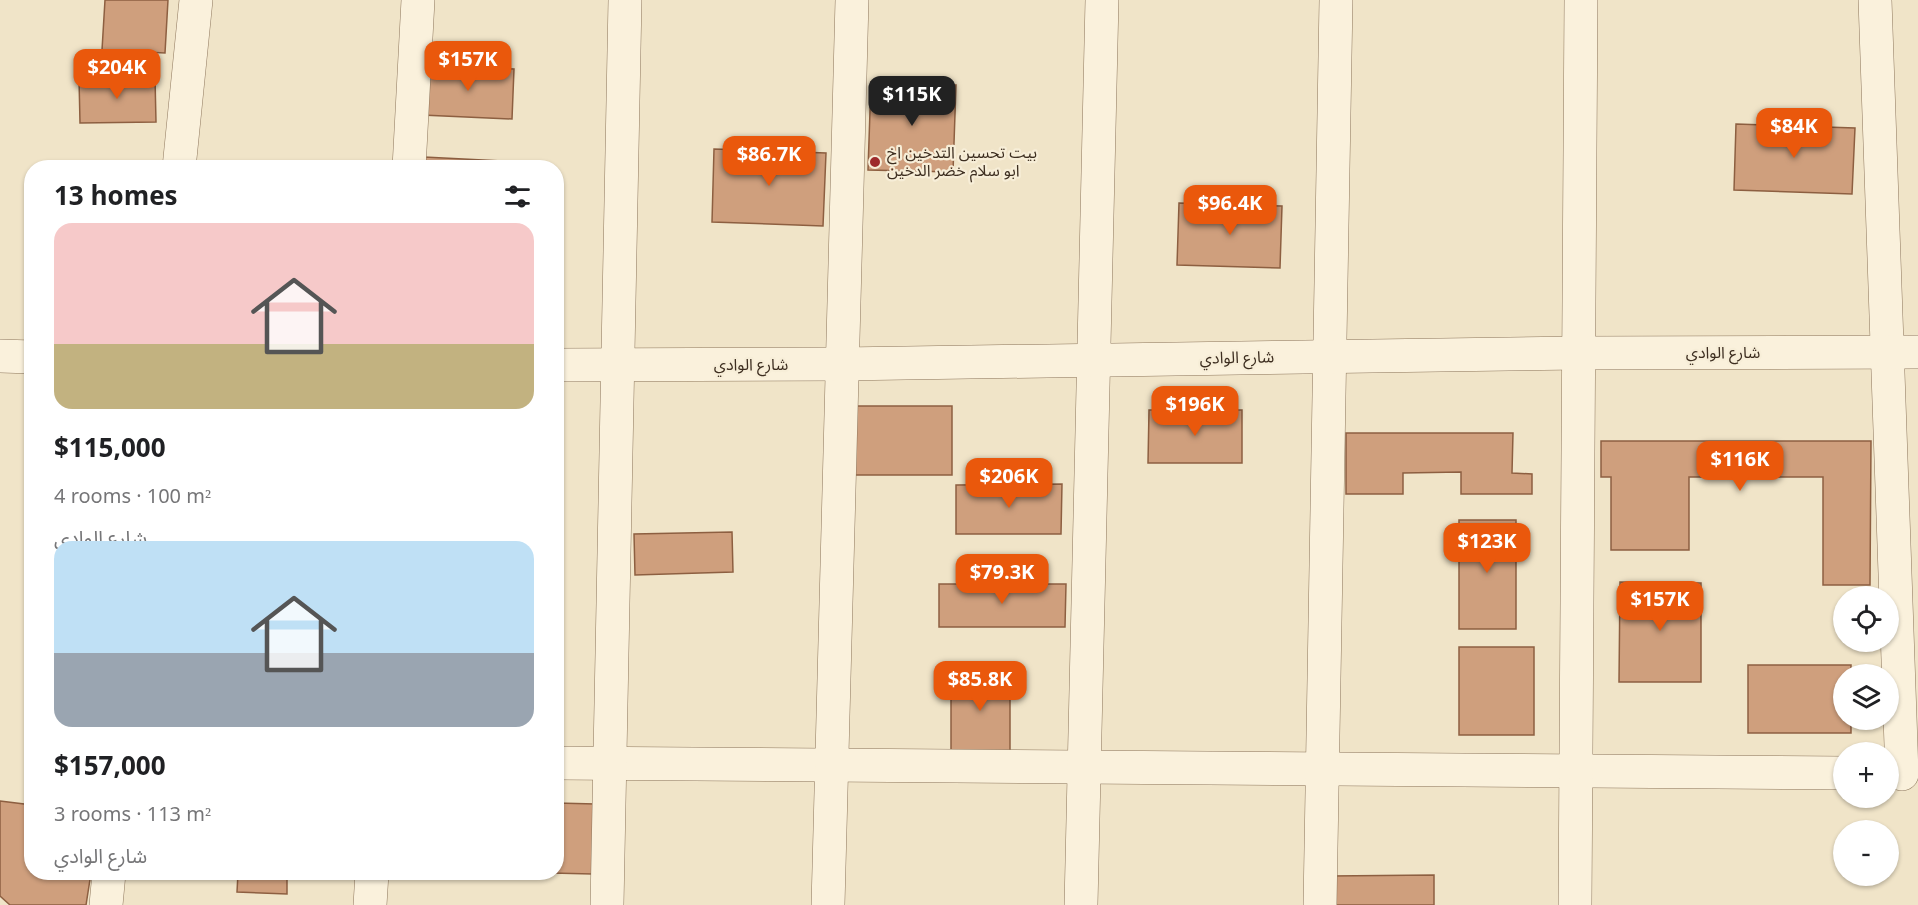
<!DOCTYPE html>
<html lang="en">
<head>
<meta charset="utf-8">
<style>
	:root { --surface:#fff; --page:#f2f2f2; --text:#202124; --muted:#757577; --accent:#ea580c }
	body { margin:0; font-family:Georgia,"Noto Sans Arabic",serif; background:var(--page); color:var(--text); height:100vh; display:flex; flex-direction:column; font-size:22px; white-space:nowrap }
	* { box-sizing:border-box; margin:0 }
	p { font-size:20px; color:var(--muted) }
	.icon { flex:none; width:33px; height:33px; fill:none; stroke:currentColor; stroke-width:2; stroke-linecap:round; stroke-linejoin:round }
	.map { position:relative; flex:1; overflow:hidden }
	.panel { position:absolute; left:24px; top:160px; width:540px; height:720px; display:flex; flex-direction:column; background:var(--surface); border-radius:24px; box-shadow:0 2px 4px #0004 }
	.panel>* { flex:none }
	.tools { position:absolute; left:1833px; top:586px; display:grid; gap:12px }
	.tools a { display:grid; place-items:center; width:66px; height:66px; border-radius:50%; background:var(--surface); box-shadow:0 2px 4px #0004; font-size:30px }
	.price { position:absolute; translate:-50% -51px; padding:0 14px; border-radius:12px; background:var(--accent); color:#fff; font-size:20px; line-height:39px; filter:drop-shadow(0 2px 3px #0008) }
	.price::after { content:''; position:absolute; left:50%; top:36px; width:18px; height:14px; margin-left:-9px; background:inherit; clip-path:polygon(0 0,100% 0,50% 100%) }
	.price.selected { background:#222; color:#fff }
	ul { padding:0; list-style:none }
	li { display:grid; align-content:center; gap:12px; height:318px; padding:0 30px }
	li span { display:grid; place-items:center; height:186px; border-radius:18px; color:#555 }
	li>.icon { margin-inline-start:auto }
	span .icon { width:108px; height:108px; fill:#fffc; stroke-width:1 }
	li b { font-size:26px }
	h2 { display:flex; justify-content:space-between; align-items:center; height:72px; padding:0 30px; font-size:26px }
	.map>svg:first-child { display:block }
</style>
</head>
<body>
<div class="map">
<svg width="1918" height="905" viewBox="0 0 1918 905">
	<rect width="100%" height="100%" fill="#f0e4c8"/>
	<g fill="#cf9f7d" stroke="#8d5f41" stroke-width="1.5">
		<path d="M105,0H168L165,53L102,50Z"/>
		<path d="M424,65L514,69L512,119L422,115Z"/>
		<path d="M79,78H155L156,122L80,123Z"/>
		<path d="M871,82L956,85L953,172L868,170Z"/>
		<path d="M1736,124L1855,128L1852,194L1734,190Z"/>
		<path d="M714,149L826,153L823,226L712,222Z"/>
		<path d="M424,157L502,161V168H423Z"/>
		<path d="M1179,203L1282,206L1280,268L1177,265Z"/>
		<rect x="849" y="406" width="103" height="69"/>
		<path d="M1149,410H1242V463H1148Z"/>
		<path d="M1346,433H1513L1512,473L1532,474V494H1461V472L1403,473V494H1346Z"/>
		<path d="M1601,441H1871L1870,585H1823V477H1689V550H1611V477H1601Z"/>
		<path d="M1062,484L1061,534H956V485Z"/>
		<rect x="1459" y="520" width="57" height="109"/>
		<path d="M732,532L733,572L635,575L634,534Z"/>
		<path d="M1620,582L1701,583V682H1619Z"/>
		<path d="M939,584H1066L1065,627H939Z"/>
		<rect x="1459" y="647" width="75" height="88"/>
		<path d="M1748,665H1851V675H1844V720H1851V733H1748Z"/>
		<rect x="951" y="670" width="59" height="84"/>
		<path d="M0,801L32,805V873H91L86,905H10L0,896Z"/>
		<path d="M556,803L595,804L592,874L551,873H556Z"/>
		<path d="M238,873H287V894L237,892Z"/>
		<path d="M1434,875V905H1330V876Z"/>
	</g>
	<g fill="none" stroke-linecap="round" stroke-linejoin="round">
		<g stroke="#8d765c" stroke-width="34">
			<g id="minor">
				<path d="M1875,0L1902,774"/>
				<path d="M179,168L196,0"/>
				<path d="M409,168L418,0"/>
				<path d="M556,763L1844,773"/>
				<path d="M106,905L109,873"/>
				<path d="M370,905L372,873"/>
				<path d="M607,905L625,0"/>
				<path d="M828,905L852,0"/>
				<path d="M1081,905L1102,0"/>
				<path d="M1320,905L1336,0"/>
				<path d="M1575,905L1581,0"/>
			</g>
		</g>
		<g stroke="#8d765c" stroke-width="34">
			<g id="tertiary">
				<path d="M0,356L32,357"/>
				<path d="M556,365L842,364L1579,353L1918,352"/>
			</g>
		</g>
		<use href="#minor" stroke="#faf1dc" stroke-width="33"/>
		<use href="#tertiary" stroke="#faf1dc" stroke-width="33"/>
	</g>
	<circle fill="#9e2a2b" stroke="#f7eed8" stroke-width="2" cx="875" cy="162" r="6"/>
	<g text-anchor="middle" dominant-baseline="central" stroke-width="4.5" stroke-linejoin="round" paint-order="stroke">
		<g font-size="16" fill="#3d2e20" stroke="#f7eed8" text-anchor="start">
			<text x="887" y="153">بيت تحسين التدخين اخ<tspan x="887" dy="18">ابو سلام خضر الدخين</tspan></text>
		</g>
		<g font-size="16" fill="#3d2e20" stroke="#f7eed8">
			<text x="1723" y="353">شارع الوادي</text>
			<text transform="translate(1237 358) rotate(-1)">شارع الوادي</text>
			<text x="751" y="365">شارع الوادي</text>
		</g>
	</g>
</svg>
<div class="tools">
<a><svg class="icon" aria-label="locate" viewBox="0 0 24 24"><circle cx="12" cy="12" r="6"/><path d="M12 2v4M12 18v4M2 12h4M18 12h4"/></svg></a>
<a><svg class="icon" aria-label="layers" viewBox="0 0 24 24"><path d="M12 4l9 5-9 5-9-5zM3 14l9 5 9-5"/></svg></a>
<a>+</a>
<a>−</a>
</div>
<b class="price" style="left:468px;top:92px">$157K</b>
<b class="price" style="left:117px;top:100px">$204K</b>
<b class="price selected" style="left:912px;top:127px">$115K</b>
<b class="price" style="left:1794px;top:159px">$84K</b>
<b class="price" style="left:769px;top:187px">$86.7K</b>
<b class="price" style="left:1230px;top:236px">$96.4K</b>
<b class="price" style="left:1195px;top:437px">$196K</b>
<b class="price" style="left:1740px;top:492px">$116K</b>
<b class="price" style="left:1009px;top:509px">$206K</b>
<b class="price" style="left:1487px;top:574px">$123K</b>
<b class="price" style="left:1002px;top:605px">$79.3K</b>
<b class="price" style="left:1660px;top:632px">$157K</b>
<b class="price" style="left:980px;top:712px">$85.8K</b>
<section class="panel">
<h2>13 homes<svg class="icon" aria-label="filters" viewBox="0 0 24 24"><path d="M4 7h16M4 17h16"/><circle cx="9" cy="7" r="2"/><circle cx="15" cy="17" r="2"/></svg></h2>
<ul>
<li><span style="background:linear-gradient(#f6c9c9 65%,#c2b280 0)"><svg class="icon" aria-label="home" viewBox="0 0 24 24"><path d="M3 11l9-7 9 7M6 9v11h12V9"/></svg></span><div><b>$115,000</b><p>4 rooms · 100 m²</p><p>شارع الوادي</p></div></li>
<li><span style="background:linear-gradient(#bfe0f5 60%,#9aa5b1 0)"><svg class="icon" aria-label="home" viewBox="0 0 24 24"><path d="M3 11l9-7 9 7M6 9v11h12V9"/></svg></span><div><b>$157,000</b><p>3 rooms · 113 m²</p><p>شارع الوادي</p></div></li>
</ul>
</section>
</div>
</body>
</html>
